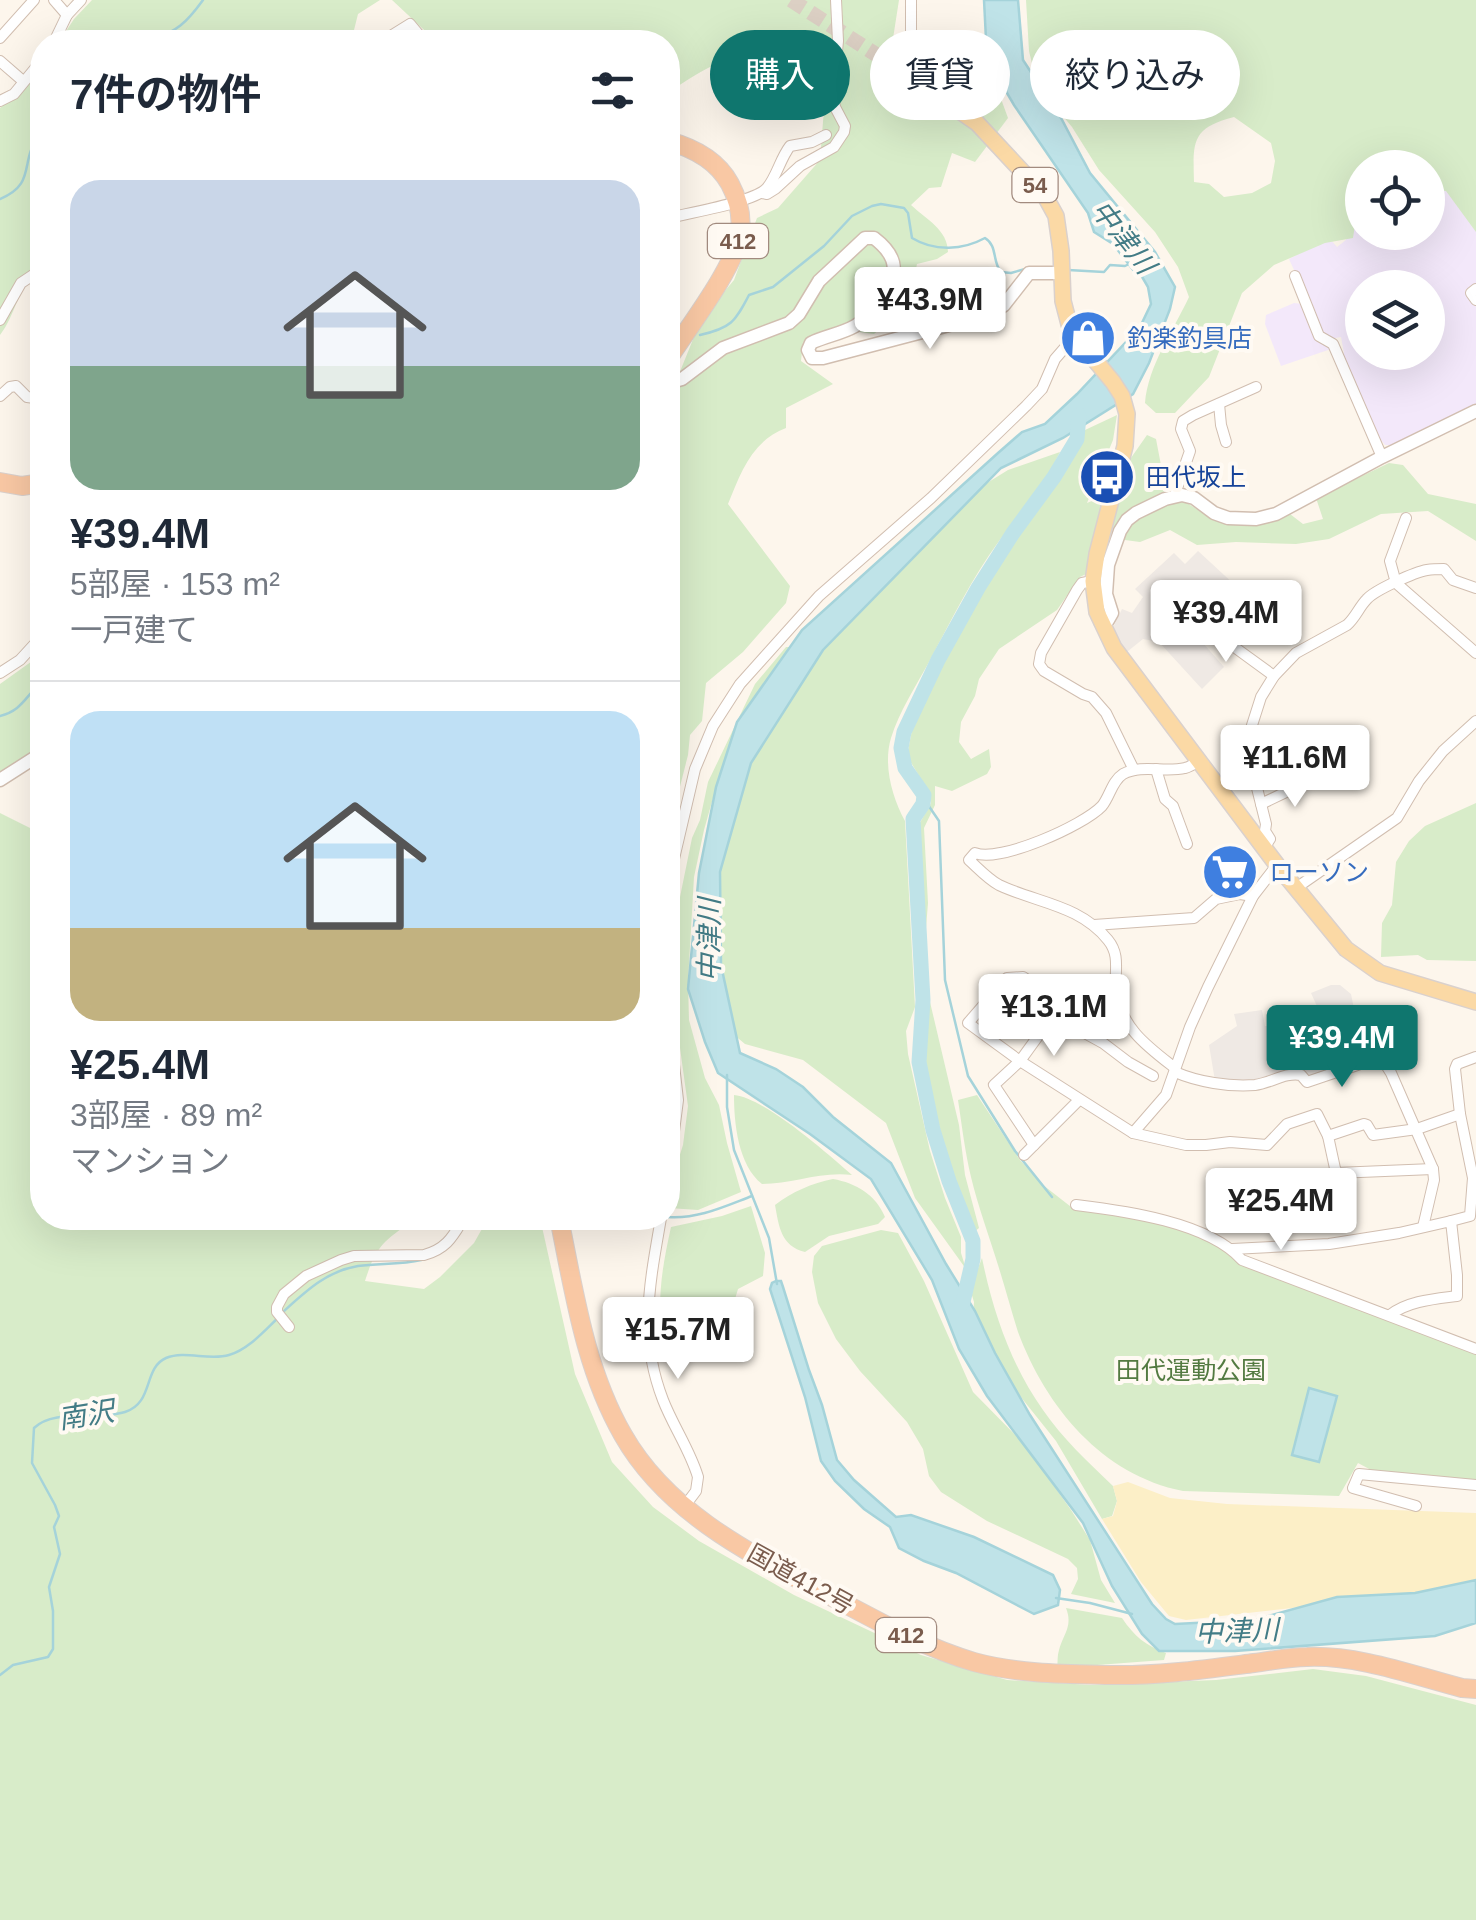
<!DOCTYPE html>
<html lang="ja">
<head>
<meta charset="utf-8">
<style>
	:root { --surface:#fff; --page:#f6f6f7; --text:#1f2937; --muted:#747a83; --line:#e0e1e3; --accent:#0f766e }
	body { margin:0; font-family:Helvetica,"Noto Sans JP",sans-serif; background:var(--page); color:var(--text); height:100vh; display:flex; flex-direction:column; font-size:38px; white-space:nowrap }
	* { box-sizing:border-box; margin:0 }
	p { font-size:32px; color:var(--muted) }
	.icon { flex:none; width:55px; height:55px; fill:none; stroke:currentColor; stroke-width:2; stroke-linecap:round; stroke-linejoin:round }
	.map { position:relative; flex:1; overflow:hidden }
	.side { position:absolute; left:30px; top:30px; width:650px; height:1200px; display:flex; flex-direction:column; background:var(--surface); border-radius:40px; box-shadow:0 10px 40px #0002 }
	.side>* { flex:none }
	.top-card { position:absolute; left:710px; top:30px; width:615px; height:90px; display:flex; gap:20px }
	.buttons { position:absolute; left:1345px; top:150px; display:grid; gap:20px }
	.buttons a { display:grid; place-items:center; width:100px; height:100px; border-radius:50%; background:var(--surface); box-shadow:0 10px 40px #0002; font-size:50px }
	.price { position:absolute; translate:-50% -85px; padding:0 22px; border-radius:10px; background:#fff; color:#222; font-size:32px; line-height:65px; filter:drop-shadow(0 2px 5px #0008) }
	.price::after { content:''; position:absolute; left:50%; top:60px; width:30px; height:22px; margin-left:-15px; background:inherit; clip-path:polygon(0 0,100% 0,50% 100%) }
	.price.selected { background:var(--accent); color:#fff }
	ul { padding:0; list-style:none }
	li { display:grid; align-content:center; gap:20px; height:530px; padding:0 40px }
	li+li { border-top:2px solid var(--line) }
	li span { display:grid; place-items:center; height:310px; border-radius:30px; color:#555 }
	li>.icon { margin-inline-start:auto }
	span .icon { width:180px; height:180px; fill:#fffc; stroke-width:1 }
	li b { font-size:42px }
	h2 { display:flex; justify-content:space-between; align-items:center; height:120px; padding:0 40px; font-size:42px }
	.pill { padding:0 35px; border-radius:45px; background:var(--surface); box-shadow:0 10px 40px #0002; font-size:35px; line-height:90px }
	.pill.selected { background:var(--accent); color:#fff }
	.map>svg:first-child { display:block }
</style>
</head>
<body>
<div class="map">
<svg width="1476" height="1920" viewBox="0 0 1476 1920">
	<rect width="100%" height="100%" fill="#fdf6ec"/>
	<g fill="#efe9e4">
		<path d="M1198,551L1236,586L1189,627L1224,667L1202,689L1159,642L1143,639L1123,655L1111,632L1122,609L1132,613L1143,597L1135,589L1174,553L1185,564Z"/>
		<path d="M1331,985H1340L1351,994L1356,1019L1355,1031L1365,1058L1311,1078L1257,1082L1215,1081L1209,1045L1237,1026L1234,1014L1262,1010L1265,1026H1288L1292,1021L1306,1019L1320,1013L1311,993Z"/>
	</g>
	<g fill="#f3e8fa" fill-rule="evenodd">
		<path d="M1428,180L1476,190V284L1465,290L1476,307V405L1396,445H1385L1378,436L1342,354L1344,353L1341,337L1329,339L1324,335L1289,259L1329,238L1337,247L1346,240L1350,198L1362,190V232H1428ZM1362,288H1428V352H1362Z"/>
		<path d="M1294,303L1302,304L1331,349L1281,366L1265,324L1266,315Z"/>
	</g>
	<g fill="#d8ecc9" fill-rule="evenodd">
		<path d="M92,0H380L358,14L351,42H59L74,19Z"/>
		<path d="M392,0H899L892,45L909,63L915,88L964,107L981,89L997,88L1008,118L975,162L952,153L941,187L929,188L911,205C926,219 948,230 948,252L937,259L917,264C909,304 906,308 874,334C844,329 832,330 803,342L801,361L833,384L786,408V428C752,441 741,472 728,504L790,586L786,603L743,652L706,683L702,721L690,735L688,755L672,818L668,822V389L679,374L696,332L709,310L734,280L757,218L778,208L820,160L824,109L805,48C746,48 716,59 668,93V42H437Z"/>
		<path d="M1026,0H1476V232L1446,191L1428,190V168H1362V195L1359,197L1353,238L1325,243L1274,265L1242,293L1209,377L1175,413H1156L1145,403C1148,366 1173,331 1189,297L1178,267L1155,232L1099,170L1072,127L1052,103L1035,76L1029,51ZM1234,117L1271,143L1275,161L1271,183L1252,193L1224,197L1209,184L1194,182C1193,142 1191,128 1234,117Z"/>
		<path d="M42,67V267C19,281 16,315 0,335V108Z"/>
		<path d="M1117,415L1113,440L1087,503L1118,490L1126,465L1147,435L1156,439L1164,481L1184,501L1212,519L1256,525L1290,514L1303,524L1323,519L1316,498L1389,463L1403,465L1428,494L1476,504V541L1428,511L1381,514L1329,539L1296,544L1236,542L1197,545L1170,530L1140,542L1110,538L1092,547L1086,574L1080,577L1057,610L999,649L979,679L975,696L961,722L959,742L971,759L989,749L991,767L987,774L952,791L935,786V805L924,828L928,903L926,928L922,927L917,828L931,803L924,784L907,756L915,714L974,600L1007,548L1053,484L1085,430Z"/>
		<path d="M1060,452C1042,490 1023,509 999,541C971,579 951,621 929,662C916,686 899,712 891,738C883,765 892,797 905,821L915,1007L906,1031L908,1054L930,1151L945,1198L961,1237V1253L966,1269L915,1198L886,1123L803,1060L745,1044L733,1034L723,986L718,926L720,867L733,808L764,730L836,634L987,483L1008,470Z"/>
		<path d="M786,647H794L731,749L719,777L704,830L694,877L688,981L689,1020L705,1078L719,1105L727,1143L741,1192L698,1210L669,1208L676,1167L683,1145L688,1106L673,997L674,945L680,897L692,838L700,820L708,782L755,684Z"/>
		<path d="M42,654V749L0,775V684Z"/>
		<path d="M1476,803V961L1427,960L1418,955L1381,957L1382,923L1392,905L1396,862L1409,841L1425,826Z"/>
		<path d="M0,813L42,834V1218H416C385,1241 377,1243 365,1281L424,1289L440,1277L474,1243L483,1227L494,1218H540L575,1374L612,1462L653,1507L699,1541L794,1595L921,1655L1007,1680L1091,1685L1216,1680L1313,1669L1366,1676L1476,1705V1920H0Z"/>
		<path d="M926,985L959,1125L965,1175L979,1228L974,1232L952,1179L923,1058Z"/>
		<path d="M734,1095C765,1098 828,1154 852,1175C821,1171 792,1184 762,1184C738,1165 734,1123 734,1095Z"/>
		<path d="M977,1095L1020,1160L1043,1185L1075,1210L1149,1219L1216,1243L1236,1261L1476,1353V1480L1373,1471L1358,1463L1339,1496L1183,1491C1102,1475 1046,1407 1018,1332C1011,1310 1005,1287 998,1265C989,1236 978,1206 971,1177C965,1152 962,1126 958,1100Z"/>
		<path d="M833,1179C856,1183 876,1195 885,1217L878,1224L829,1236L805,1252C781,1246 779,1227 775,1205C792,1192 812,1183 833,1179Z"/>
		<path d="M751,1206L765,1253L763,1276L738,1289L732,1309L662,1333C657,1296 663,1263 671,1227L722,1216Z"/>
		<path d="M881,1230L898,1233L924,1281L973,1392L1025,1445L1071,1510L1090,1540L1101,1580L1115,1603L1071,1594L1078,1579L1077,1568L1068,1559L987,1521L941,1492L929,1476L923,1449L907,1422L860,1371L836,1339L818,1303L812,1272L814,1256L822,1246Z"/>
		<path d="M982,1258C993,1312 1011,1365 1043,1410C1062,1438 1089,1463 1113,1486L1117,1501L1112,1516L1102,1519L1056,1441L1004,1376L973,1319L974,1302L970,1289Z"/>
		<path d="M1066,1608L1122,1618C1134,1636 1146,1646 1166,1653L1164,1660L1057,1668C1058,1662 1057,1656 1059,1650C1064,1633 1073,1626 1066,1608Z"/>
	</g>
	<path fill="#fcefc7" d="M1128,1482L1170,1498L1227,1504L1476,1513V1587L1186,1620L1169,1616L1141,1582L1102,1519L1113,1516L1117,1501L1113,1486Z"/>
	<g fill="#bfe3e8" stroke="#a5d3da" stroke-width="2.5">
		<path d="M984,0H1018L1023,60L1061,118L1090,173L1155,252L1175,287L1170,309L1149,363L1133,394L1063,438L1001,468L823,650L751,763L720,872L721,965L740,1053L776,1069L803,1087L833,1117L891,1163L946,1264L975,1311L995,1353L1030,1415L1152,1604L1166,1619L1175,1624L1254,1620L1337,1597L1415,1593L1476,1580V1623L1435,1636L1235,1651H1159L1142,1634L1112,1586L1083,1523L987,1396L959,1349L932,1280L871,1179L810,1134L718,1073L705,1042L688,989L699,873L716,787L737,722L802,630L998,453L1022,432L1045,424L1077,394L1140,327L1151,304L1148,287L1141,275L1134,271L1113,244L1094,232L1088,213L1014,105L987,59Z"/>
		<path d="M776,1281H781L783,1287L809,1370L822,1405L837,1460L854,1480L896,1517L911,1515L974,1537L1053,1575L1060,1590L1058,1605L1034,1614L956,1573L924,1561L899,1548L890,1527L864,1509L835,1481L821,1461L805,1397L770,1289L772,1283Z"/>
		<path d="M1309,1388L1337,1396L1319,1462L1292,1455Z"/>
	</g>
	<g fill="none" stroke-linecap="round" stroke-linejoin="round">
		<g stroke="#a5d3da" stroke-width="2.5">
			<path d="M151,42C178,29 185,25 203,0"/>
			<path d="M0,199C39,183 17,159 42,133"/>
			<path d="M1068,270L1104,272L1110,265L1125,266L1131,263"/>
			<path d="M700,335C731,328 735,322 749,295L773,287L824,246L852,216L872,206L881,204L904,208L908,213L912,238C935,252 963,250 985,238C998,246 992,262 1001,272L1011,273L1025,269"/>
			<path d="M0,716C23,710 25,696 42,682"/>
			<path d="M924,799L939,821L945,980L968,1076L1015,1151L1052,1197"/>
			<path d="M727,1075V1107L734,1150L769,1238L777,1284"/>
			<path d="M668,1217C698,1219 723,1207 752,1196"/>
			<path d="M466,1225L472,1218"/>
			<path d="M284,1311C306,1291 327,1271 358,1266C379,1263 401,1265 421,1260"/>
			<path d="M1056,1598L1090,1603L1132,1614"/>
			<path d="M0,1675L13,1665L48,1657L53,1649V1611L49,1587L60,1554L54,1527L59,1516L55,1505L32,1463L34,1428C54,1408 97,1421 125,1412C154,1403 143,1368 166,1358C185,1350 209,1361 229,1355C248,1350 265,1330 279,1317"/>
		</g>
		<path stroke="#bfe3e8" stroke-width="15" d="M956,1311L963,1302L973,1259V1241L949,1181L933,1130L919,1062L923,1000L913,819L923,804L924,795L905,768L901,748L904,732L938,660L978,588L1013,533L1054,477L1077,439L1079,415"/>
		<path stroke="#dcd0c4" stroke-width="15" stroke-dasharray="15 8" stroke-linecap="butt" d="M791,0L905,73"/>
		<g stroke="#d1beb0" stroke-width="12">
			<g id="minor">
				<path d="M911,0V45L917,80"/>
				<path d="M67,15L81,0"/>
				<path d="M0,38L34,0"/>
				<path d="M54,42L67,15L54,0"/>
				<path d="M381,42L410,24L425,42"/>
				<path d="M0,61L23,81"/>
				<path d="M0,101L14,94L42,60"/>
				<path d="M762,193L767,194L775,189L800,166L834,147L844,132L845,126L835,107L833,93L838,41L836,0"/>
				<path d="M668,218C689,213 755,202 767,188C777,176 780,159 790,146L812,142L826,135"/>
				<path d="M1295,276L1319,336L1333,344L1382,457"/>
				<path d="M1476,289L1471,293L1476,300"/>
				<path d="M0,320L21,283L42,269"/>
				<path d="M0,396L10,387L16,386L27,397L42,399"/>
				<path d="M1219,404L1221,425L1226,442"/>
				<path d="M1177,495L1176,491L1190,451L1181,429L1183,421L1193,415L1256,387"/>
				<path d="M1406,518L1390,561L1396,583L1476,653"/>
				<path d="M1093,581L1082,583L1077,590L1041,653L1039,664L1044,671L1083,694L1092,697L1106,713L1134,770"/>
				<path d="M1211,618L1237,649L1274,676"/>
				<path d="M0,673L20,660L42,636"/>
				<path d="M1156,769L1165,799L1173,806L1187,844"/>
				<path d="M1261,804L1311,780"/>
				<path d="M1264,848L1270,839L1265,831L1266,824L1246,744L1261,697L1274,676L1296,653L1347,625C1356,617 1359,607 1367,599C1375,590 1415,572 1427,570C1433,569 1439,569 1444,569L1453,580L1476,588"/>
				<path d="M1296,888L1397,818L1419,781L1443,751L1476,721"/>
				<path d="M668,901L673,863L695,769L713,726L740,684L819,596L931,498L1026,406L1042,389L1055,359L1075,336"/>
				<path d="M1094,925L1194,918L1216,899L1240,894L1253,896"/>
				<path d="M668,1012L678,1100L668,1178"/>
				<path d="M1175,1068C1148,1047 1121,1028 1116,991C1114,972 1121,956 1108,940C1080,905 1037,903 999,885C988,879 979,869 969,860L975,853C999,863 1083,826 1102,806C1110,796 1112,781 1123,774C1142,764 1165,773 1185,768C1190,767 1194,764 1198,761"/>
				<path d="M1175,1072C1198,1082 1229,1087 1255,1085C1271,1083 1285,1072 1301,1075L1307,1082L1381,1057L1391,1073L1433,1169L1434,1180L1423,1227"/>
				<path d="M1153,1076L1128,1062L1103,1043L1072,1026L1074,1018L1028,991L1029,981L1023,977L1007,978L968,1023L1020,1061L1133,1133L1186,1145H1206L1230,1142L1267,1145L1287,1124L1317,1114L1328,1136"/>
				<path d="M1133,1133L1166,1095L1190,1027L1208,987L1253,896L1277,865"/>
				<path d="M1034,1145L994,1085L1020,1061L1057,1010"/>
				<path d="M1024,1155L1079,1100"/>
				<path d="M1433,1169L1336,1173L1328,1136L1364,1124L1367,1125L1373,1135L1417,1129L1460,1114"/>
				<path d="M1076,1205C1125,1211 1208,1222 1242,1260L1476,1349"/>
				<path d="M661,1218C650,1282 638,1336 663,1400C673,1426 690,1450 698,1477L696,1491L684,1507"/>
				<path d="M1451,1221L1470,1216L1473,1178L1460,1114L1455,1069L1457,1064L1476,1057"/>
				<path d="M1232,1249L1329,1244L1399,1233L1451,1221L1457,1275V1296C1434,1299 1408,1301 1390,1315"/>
				<path d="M289,1327L277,1312V1307L284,1294L306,1276L341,1260L354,1256L424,1255C447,1249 453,1236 464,1218"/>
				<path d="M1416,1506L1353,1488L1359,1474L1476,1485"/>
			</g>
		</g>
		<g stroke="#d1beb0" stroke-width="15">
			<g id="tertiary">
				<path d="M668,383L682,379L723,348L789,323L799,314L819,281L865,238H874C903,260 897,279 877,304C871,313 864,321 855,326C841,334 825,336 811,343L808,350L812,358H823L991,314L1004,305L1029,273H1062"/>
				<path d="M1101,623L1108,620L1112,613L1106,594L1108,565L1120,531L1127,520L1136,513L1165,499L1182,495L1194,498L1214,513L1228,518L1256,519L1276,514L1382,457L1476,411"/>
				<path d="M0,780L42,753"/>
			</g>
		</g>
		<g stroke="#dad1cd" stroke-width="18">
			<path id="primary" d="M905,73L977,123L1045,196L1056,216L1061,251L1063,301L1069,324L1075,336L1113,382L1122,396L1127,414L1125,446L1097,554L1093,581L1097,612L1114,648L1277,865L1346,949L1380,973L1476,1002"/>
		</g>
		<g stroke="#dad1cd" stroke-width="20">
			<g id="trunk">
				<path d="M668,141C694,148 717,160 730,184C739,201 743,219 739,237C733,270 687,329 668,359"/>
				<path d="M0,482L22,486L42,483"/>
				<path d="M559,1218C574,1291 585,1369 623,1435C669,1516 757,1557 836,1599C881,1623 926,1648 974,1662C1018,1674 1066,1674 1110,1675C1158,1676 1207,1669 1254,1663C1271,1661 1289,1657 1307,1657C1359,1655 1412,1675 1462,1688L1476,1689"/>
			</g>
		</g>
		<use href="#minor" stroke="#fff" stroke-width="10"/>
		<use href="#tertiary" stroke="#fff" stroke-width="12"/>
		<use href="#primary" stroke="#fbd9a5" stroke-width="15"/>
		<use href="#trunk" stroke="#f9c8a4" stroke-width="18"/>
	</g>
	<defs>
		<g id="shop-disc" transform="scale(2.875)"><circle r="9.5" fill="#3f7fe0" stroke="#fffaf3"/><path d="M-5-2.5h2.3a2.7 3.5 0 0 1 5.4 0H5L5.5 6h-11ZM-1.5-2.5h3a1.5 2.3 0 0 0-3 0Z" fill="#fff"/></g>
		<g id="bus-disc" transform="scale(2.875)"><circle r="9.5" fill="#1a4fb4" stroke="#fffaf3"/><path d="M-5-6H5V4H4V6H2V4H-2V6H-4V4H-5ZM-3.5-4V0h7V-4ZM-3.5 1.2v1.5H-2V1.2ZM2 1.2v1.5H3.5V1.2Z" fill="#fff"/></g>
		<g id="supermarket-disc" transform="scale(2.875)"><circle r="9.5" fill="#3f7fe0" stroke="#fffaf3"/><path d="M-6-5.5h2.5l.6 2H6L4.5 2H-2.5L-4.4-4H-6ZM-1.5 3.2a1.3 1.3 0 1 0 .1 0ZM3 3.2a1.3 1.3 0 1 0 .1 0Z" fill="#fff"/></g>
	</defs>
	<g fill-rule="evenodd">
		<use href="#shop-disc" x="1088" y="338"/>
		<use href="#bus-disc" x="1107" y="477"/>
		<use href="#supermarket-disc" x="1230" y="872"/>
	</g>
	<g text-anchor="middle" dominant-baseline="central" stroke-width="8" stroke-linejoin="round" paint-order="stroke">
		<g fill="#fffaf3" stroke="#a28b7f" stroke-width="2.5">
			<rect x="1012.5" y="168" width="45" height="34" rx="8"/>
			<rect x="708" y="224" width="60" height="34" rx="8"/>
			<rect x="876" y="1618" width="60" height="34" rx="8"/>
		</g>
		<g font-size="22" font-weight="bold" fill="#7a5c4d">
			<text x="1035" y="185">54</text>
			<text x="738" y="241">412</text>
			<text x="906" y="1635">412</text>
		</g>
		<g font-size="25" fill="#366cbe" stroke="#fffaf3" text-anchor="start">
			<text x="1127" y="338">釣楽釣具店</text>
			<text x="1269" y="872">ローソン</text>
		</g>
		<g font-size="25" fill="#164399" stroke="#fffaf3" text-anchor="start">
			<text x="1146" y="477">田代坂上</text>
		</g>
		<g font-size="25" fill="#537a41" stroke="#fffaf3">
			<text x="1191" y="1370">田代運動公園</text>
		</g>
		<g font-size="25" fill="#7a5c4d" stroke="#fffaf3">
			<text transform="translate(801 1579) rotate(29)">国道412号</text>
		</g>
		<g font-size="28" font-style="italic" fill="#437c86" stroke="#fffaf3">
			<text transform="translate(1123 237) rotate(52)">中津川</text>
			<text transform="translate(709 940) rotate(-90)">中津川</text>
			<text transform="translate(86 1415) rotate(-9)">南沢</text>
			<text transform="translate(1237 1631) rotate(-2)">中津川</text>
		</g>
	</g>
</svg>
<div class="buttons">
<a><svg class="icon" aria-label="locate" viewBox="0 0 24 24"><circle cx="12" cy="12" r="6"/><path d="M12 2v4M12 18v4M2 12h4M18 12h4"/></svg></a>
<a><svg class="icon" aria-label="layers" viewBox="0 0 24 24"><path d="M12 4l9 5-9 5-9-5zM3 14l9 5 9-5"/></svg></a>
</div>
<b class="price" style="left:930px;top:352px">¥43.9M</b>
<b class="price" style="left:1226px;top:665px">¥39.4M</b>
<b class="price" style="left:1295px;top:810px">¥11.6M</b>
<b class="price" style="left:1054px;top:1059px">¥13.1M</b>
<b class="price selected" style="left:1342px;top:1090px">¥39.4M</b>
<b class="price" style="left:1281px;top:1253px">¥25.4M</b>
<b class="price" style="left:678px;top:1382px">¥15.7M</b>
<div class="top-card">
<a class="pill selected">購入</a>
<a class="pill">賃貸</a>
<a class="pill">絞り込み</a>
</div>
<section class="side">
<h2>7件の物件<svg class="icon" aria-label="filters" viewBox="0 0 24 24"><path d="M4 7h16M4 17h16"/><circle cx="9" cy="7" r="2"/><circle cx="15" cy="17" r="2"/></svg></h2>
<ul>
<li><span style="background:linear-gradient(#c9d6e8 60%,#7fa58c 0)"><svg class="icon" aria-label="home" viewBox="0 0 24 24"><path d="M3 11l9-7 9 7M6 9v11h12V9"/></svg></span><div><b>¥39.4M</b><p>5部屋 · 153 m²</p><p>一戸建て</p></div></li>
<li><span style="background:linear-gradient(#bfe0f5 70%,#c2b280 0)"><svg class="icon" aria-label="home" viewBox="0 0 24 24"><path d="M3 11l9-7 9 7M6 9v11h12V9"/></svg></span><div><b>¥25.4M</b><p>3部屋 · 89 m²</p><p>マンション</p></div></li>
</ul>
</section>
</div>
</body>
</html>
